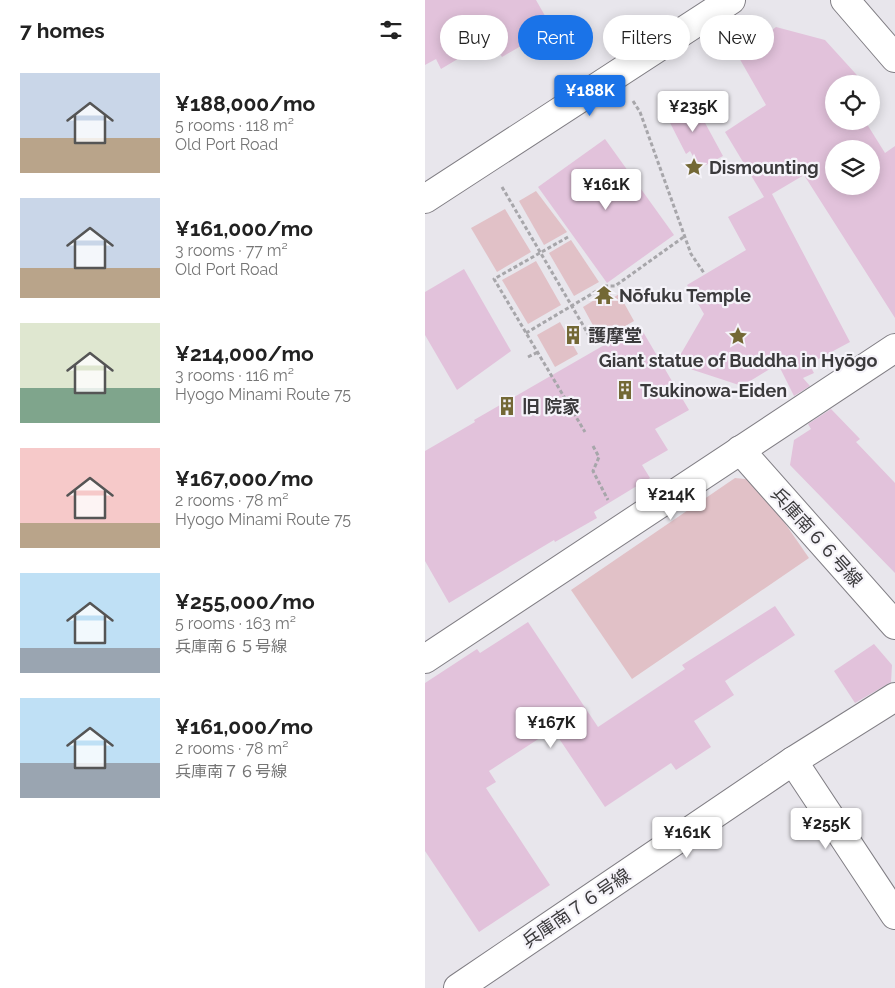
<!DOCTYPE html>
<html lang="en">
<head>
<meta charset="utf-8">
<style>
	:root { --surface:#fff; --page:#f2f2f2; --text:#222; --muted:#767676; --accent:#1a73e8 }
	body { margin:0; font-family:Raleway,"Noto Sans JP",sans-serif; background:var(--page); color:var(--text); height:100vh; display:flex; flex-direction:column; font-size:19px; white-space:nowrap }
	* { box-sizing:border-box; margin:0 }
	p { font-size:16px; color:var(--muted) }
	.icon { flex:none; width:28px; height:28px; fill:none; stroke:currentColor; stroke-width:2; stroke-linecap:round; stroke-linejoin:round }
	.map { position:relative; flex:1; overflow:hidden }
	.details { display:flex; flex-direction:column; background:var(--surface); width:425px }
	.details>* { flex:none }
	.guide { position:absolute; left:15px; top:15px; width:380px; height:45px; display:flex; gap:10px }
	.buttons { position:absolute; left:400px; top:75px; display:grid; gap:10px }
	.buttons a { display:grid; place-items:center; width:55px; height:55px; border-radius:50%; background:var(--surface); box-shadow:0 2px 12px #0003; font-size:25px }
	.price { position:absolute; translate:-50% -42px; padding:0 11px; border-radius:5px; background:#fff; color:#222; font-size:16px; line-height:32px; filter:drop-shadow(0 1px 2px #0008) }
	.price::after { content:''; position:absolute; left:50%; top:30px; width:15px; height:11px; margin-left:-8px; background:inherit; clip-path:polygon(0 0,100% 0,50% 100%) }
	.price.on { background:var(--accent); color:#fff }
	ul { padding:0; list-style:none }
	li { display:flex; align-items:center; gap:15px; height:125px; padding:0 20px }
	li span { display:grid; place-items:center; flex:none; width:140px; height:100px; border-radius:0px; color:#555 }
	li>.icon { margin-inline-start:auto }
	span .icon { width:60px; height:60px; fill:#fffc; stroke-width:1 }
	li b { font-size:21px }
	h2 { display:flex; justify-content:space-between; align-items:center; height:60px; padding:0 20px; font-size:21px }
	.chip { padding:0 18px; border-radius:22px; background:var(--surface); box-shadow:0 2px 12px #0003; font-size:18px; line-height:45px }
	.chip.on { background:var(--accent); color:#fff }
	main { display:flex; flex:1; min-height:0 }
	.map>svg:first-child { display:block }
</style>
</head>
<body>
<main>
<section class="details">
<h2>7 homes<svg class="icon" aria-label="filters" viewBox="0 0 24 24"><path d="M4 7h16M4 17h16"/><circle cx="9" cy="7" r="2"/><circle cx="15" cy="17" r="2"/></svg></h2>
<ul>
<li><span style="background:linear-gradient(#c9d6e8 65%,#b9a48a 0)"><svg class="icon" aria-label="home" viewBox="0 0 24 24"><path d="M3 11l9-7 9 7M6 9v11h12V9"/></svg></span><div><b>¥188,000/mo</b><p>5 rooms · 118 m²</p><p>Old Port Road</p></div></li>
<li><span style="background:linear-gradient(#c9d6e8 70%,#b9a48a 0)"><svg class="icon" aria-label="home" viewBox="0 0 24 24"><path d="M3 11l9-7 9 7M6 9v11h12V9"/></svg></span><div><b>¥161,000/mo</b><p>3 rooms · 77 m²</p><p>Old Port Road</p></div></li>
<li><span style="background:linear-gradient(#dfe7d0 65%,#7fa58c 0)"><svg class="icon" aria-label="home" viewBox="0 0 24 24"><path d="M3 11l9-7 9 7M6 9v11h12V9"/></svg></span><div><b>¥214,000/mo</b><p>3 rooms · 116 m²</p><p>Hyogo Minami Route 75</p></div></li>
<li><span style="background:linear-gradient(#f6c9c9 75%,#b9a48a 0)"><svg class="icon" aria-label="home" viewBox="0 0 24 24"><path d="M3 11l9-7 9 7M6 9v11h12V9"/></svg></span><div><b>¥167,000/mo</b><p>2 rooms · 78 m²</p><p>Hyogo Minami Route 75</p></div></li>
<li><span style="background:linear-gradient(#bfe0f5 75%,#9aa5b1 0)"><svg class="icon" aria-label="home" viewBox="0 0 24 24"><path d="M3 11l9-7 9 7M6 9v11h12V9"/></svg></span><div><b>¥255,000/mo</b><p>5 rooms · 163 m²</p><p>兵庫南６５号線</p></div></li>
<li><span style="background:linear-gradient(#bfe0f5 65%,#9aa5b1 0)"><svg class="icon" aria-label="home" viewBox="0 0 24 24"><path d="M3 11l9-7 9 7M6 9v11h12V9"/></svg></span><div><b>¥161,000/mo</b><p>2 rooms · 78 m²</p><p>兵庫南７６号線</p></div></li>
</ul>
</section>
<div class="map">
<svg width="470" height="988" viewBox="0 0 470 988">
	<rect width="100%" height="100%" fill="#e8e6ec"/>
	<g fill="#e1c1c7">
		<path d="M111,191L142,232L119,245L94,201Z"/>
		<path d="M80,209L106,252L72,272L46,228Z"/>
		<path d="M146,240L174,282L149,296L124,253Z"/>
		<path d="M111,261L136,305L103,324L77,280Z"/>
		<path d="M184,291L188,298L194,294L209,321L176,340L158,307Z"/>
		<path d="M135,322L153,354L130,367L112,335Z"/>
		<path d="M310,478L330,480L384,558L207,679L146,590Z"/>
	</g>
	<g fill="#e2c2db" fill-rule="evenodd">
		<path d="M0,0H111L127,28L77,57L66,39L16,69L11,59L0,65Z"/>
		<path d="M351,27L400,40L440,84H409V121H440L460,153L470,146V318L379,175L347,194L425,342L384,364L389,373L378,378L385,386L369,396L353,364L317,386L250,364L279,314L262,285L321,250L303,217L339,197L300,132L341,105L313,56ZM409,149H446V186H409Z"/>
		<path d="M266,97L298,156L275,168L265,151L261,154L239,111Z"/>
		<path d="M180,139L249,235L182,283L113,187Z"/>
		<path d="M39,269L86,351L32,390L0,335V292Z"/>
		<path d="M214,325L264,410L230,429L243,450L217,465L225,478L169,512L172,518L130,542L129,540L24,603L0,561V451L50,422L49,420Z"/>
		<path d="M406,409L435,439L431,442L470,483V573L365,465L369,440L386,429L383,424Z"/>
		<path d="M350,606L370,635L300,681L309,695L269,721L286,747L251,770L246,763L180,807L131,734L124,738L121,734L64,771L71,782L61,788L125,885L54,932L0,851V683L52,649L55,653L103,622L173,727L260,669L257,665Z"/>
		<path d="M449,644L467,665L466,682L430,703L409,671Z"/>
	</g>
	<g fill="none" stroke-linecap="round" stroke-linejoin="round">
		<g stroke="#807e84" stroke-width="30">
			<g id="street">
				<path d="M315,450L470,625"/>
				<path d="M0,659L470,348"/>
				<path d="M368,761L470,915"/>
				<path d="M33,988L368,761L470,697"/>
			</g>
		</g>
		<g stroke="#807e84" stroke-width="30">
			<g id="secondary">
				<path d="M420,0L470,58"/>
				<path d="M0,199L306,0"/>
			</g>
		</g>
		<g stroke="#a7a6aa" stroke-width="3" stroke-dasharray="4 2.5" stroke-linecap="butt">
			<path d="M208,101L215,112L266,254L279,273"/>
			<path d="M77,187L169,344"/>
			<path d="M143,237L69,279L160,432"/>
			<path d="M101,333L180,286H190L260,236"/>
			<path d="M103,357L113,352"/>
			<path d="M168,446L174,457L168,471L183,500"/>
		</g>
		<use href="#street" stroke="#fff" stroke-width="28"/>
		<use href="#secondary" stroke="#fff" stroke-width="28"/>
	</g>
	<defs>
		<g id="sight-bare" transform="scale(1.5)"><path d="M0-6L1.8-2.2L6-1.7L2.9 1.2L3.7 5.4L0 3.3L-3.7 5.4L-2.9 1.2L-6-1.7L-1.8-2.2Z" fill="#736835" stroke="#f5f3f9" stroke-width="2.5" paint-order="stroke"/></g>
		<g id="temple-bare" transform="scale(1.5)"><path d="M0-6L5-2H3V0L6.5 2.5H4V6H1.5V3h-3V6H-4V2.5H-6.5L-3 0V-2H-5Z" fill="#736835" stroke="#f5f3f9" stroke-width="2.5" paint-order="stroke"/></g>
		<g id="building-bare" transform="scale(1.5)"><path d="M-4-6H4V6H1V3H-1V6H-4ZM-2.5-4.3h1.7v1.8h-1.7ZM.8-4.3h1.7v1.8H.8ZM-2.5-1h1.7V.8h-1.7ZM.8-1h1.7V.8H.8Z" fill="#736835" stroke="#f5f3f9" stroke-width="2.5" paint-order="stroke"/></g>
	</defs>
	<g fill-rule="evenodd">
		<use href="#sight-bare" x="269" y="167"/>
		<use href="#temple-bare" x="179" y="295"/>
		<use href="#building-bare" x="148" y="335"/>
		<use href="#sight-bare" x="313" y="336"/>
		<use href="#building-bare" x="200" y="390"/>
		<use href="#building-bare" x="82" y="406"/>
	</g>
	<g text-anchor="middle" dominant-baseline="central" stroke-width="4.5" stroke-linejoin="round" paint-order="stroke">
		<g font-size="18" font-weight="bold" fill="#3b3a3c" stroke="#f5f3f9" text-anchor="start">
			<text x="284" y="167">Dismounting</text>
			<text x="194" y="295">Nōfuku Temple</text>
			<text x="163" y="335">護摩堂</text>
			<text x="313" y="360" text-anchor="middle">Giant statue of Buddha in Hyōgo</text>
			<text x="215" y="390">Tsukinowa-Eiden</text>
			<text x="97" y="406">旧 院家</text>
		</g>
		<g font-size="18" fill="#3b3a3c" stroke="#f5f3f9">
			<text transform="translate(392 537) rotate(48)">兵庫南６６号線</text>
			<text transform="translate(151 908) rotate(-34)">兵庫南７６号線</text>
		</g>
	</g>
</svg>
<div class="buttons">
<a><svg class="icon" aria-label="locate" viewBox="0 0 24 24"><circle cx="12" cy="12" r="6"/><path d="M12 2v4M12 18v4M2 12h4M18 12h4"/></svg></a>
<a><svg class="icon" aria-label="layers" viewBox="0 0 24 24"><path d="M12 4l9 5-9 5-9-5zM3 14l9 5 9-5"/></svg></a>
</div>
<b class="price on" style="left:165px;top:117px">¥188K</b>
<b class="price" style="left:268px;top:133px">¥235K</b>
<b class="price" style="left:181px;top:211px">¥161K</b>
<b class="price" style="left:246px;top:521px">¥214K</b>
<b class="price" style="left:126px;top:749px">¥167K</b>
<b class="price" style="left:401px;top:850px">¥255K</b>
<b class="price" style="left:262px;top:859px">¥161K</b>
<div class="guide">
<a class="chip">Buy</a>
<a class="chip on">Rent</a>
<a class="chip">Filters</a>
<a class="chip">New</a>
</div>
</div>
</main>
</body>
</html>
